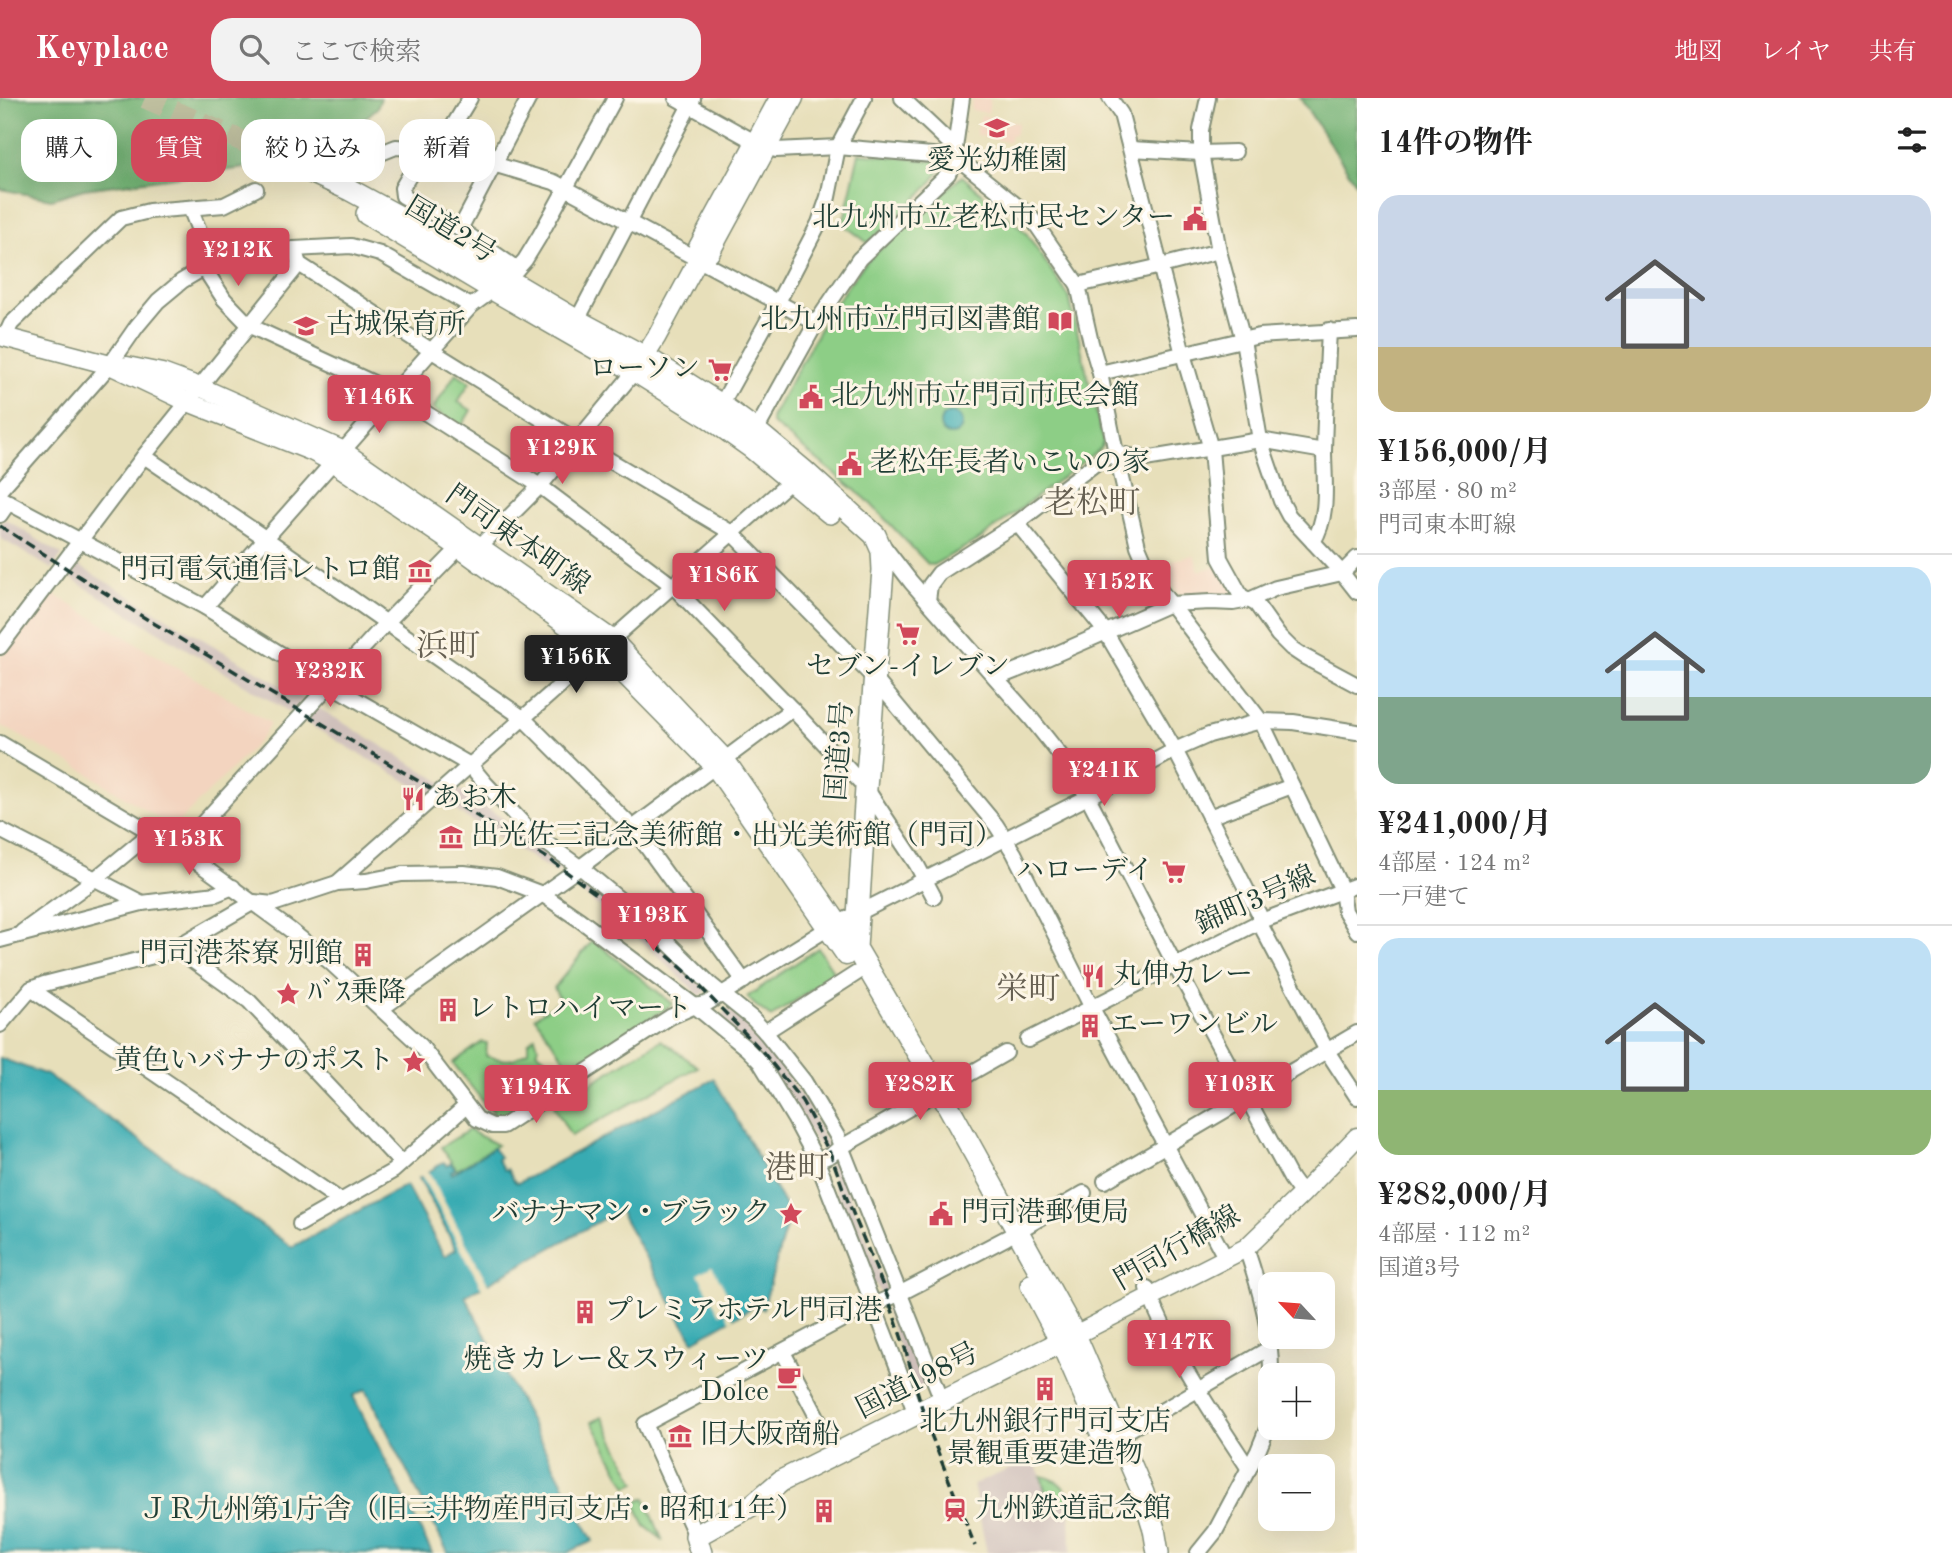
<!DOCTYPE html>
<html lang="ja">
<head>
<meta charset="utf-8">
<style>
	:root { --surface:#fff; --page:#f2f2f2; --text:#222; --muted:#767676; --line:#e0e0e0; --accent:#d1495b }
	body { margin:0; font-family:"Old Standard TT","Noto Serif JP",serif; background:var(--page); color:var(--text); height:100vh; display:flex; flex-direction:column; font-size:26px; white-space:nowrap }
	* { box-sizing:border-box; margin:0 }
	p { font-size:23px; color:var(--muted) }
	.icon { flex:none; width:38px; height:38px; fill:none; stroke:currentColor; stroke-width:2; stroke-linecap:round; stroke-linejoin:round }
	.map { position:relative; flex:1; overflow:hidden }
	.side { display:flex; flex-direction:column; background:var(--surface); width:595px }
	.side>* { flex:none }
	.top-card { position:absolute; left:21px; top:21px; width:665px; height:63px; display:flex; gap:14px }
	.needle { width:46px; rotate:296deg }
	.controls { position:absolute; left:1258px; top:1174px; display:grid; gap:14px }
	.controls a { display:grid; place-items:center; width:77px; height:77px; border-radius:14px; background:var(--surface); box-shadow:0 7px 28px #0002; font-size:35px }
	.price { position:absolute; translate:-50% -60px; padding:0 16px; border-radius:7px; background:var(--accent); color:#fff; font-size:23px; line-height:46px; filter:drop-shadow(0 2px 4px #0008) }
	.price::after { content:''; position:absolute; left:50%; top:42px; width:21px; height:16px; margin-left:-10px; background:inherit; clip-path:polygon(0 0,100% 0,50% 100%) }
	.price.active { background:#222; color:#fff }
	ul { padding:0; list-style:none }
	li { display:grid; align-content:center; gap:14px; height:371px; padding:0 21px }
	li+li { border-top:2px solid var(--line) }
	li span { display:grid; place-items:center; height:217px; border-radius:21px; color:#555 }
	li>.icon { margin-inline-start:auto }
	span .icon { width:126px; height:126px; fill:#fffc; stroke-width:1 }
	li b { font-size:30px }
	h2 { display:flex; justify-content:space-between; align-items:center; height:84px; padding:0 21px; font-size:30px }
	.pill { padding:0 24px; border-radius:21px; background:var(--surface); box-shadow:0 7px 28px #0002; font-size:24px; line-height:63px }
	.pill.active { background:var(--accent); color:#fff }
	header { display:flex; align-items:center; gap:42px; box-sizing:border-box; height:98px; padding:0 35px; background:var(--accent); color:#fff }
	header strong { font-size:33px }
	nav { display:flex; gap:38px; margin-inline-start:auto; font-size:24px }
	.search { width:490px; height:63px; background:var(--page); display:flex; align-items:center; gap:18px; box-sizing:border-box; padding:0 24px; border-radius:21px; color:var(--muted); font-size:26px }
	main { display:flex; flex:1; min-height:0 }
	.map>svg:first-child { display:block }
</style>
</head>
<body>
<header>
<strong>Keyplace</strong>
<div class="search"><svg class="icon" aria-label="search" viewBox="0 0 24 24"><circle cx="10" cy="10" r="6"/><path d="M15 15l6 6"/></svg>ここで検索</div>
<nav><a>地図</a><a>レイヤ</a><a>共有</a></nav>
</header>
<main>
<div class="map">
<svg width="1357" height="1455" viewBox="0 0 1357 1455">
	<rect width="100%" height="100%" fill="#fcf5e5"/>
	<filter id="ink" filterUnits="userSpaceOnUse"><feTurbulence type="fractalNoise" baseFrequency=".0143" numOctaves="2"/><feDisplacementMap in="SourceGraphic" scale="14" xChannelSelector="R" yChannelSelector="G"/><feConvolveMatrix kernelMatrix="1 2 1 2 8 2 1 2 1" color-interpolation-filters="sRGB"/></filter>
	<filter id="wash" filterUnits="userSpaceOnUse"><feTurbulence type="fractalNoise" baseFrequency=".00686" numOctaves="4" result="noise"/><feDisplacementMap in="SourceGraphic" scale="28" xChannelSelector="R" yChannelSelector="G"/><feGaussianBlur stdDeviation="1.57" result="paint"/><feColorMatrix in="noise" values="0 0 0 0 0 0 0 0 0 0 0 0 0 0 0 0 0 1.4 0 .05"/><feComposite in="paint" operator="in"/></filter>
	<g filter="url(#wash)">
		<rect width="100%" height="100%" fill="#e7dfba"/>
		<g fill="#f3d4bf">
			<path d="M972,0H990L988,15L971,12Z"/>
			<path d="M981,17L1018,25L1015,37L1011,36L1009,44L976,37Z"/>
			<path d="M1194,457L1199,473L1221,467L1235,494L1233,498L1179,496L1159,466Z"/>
			<path d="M51,495L270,625L261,641L176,727L172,729L78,669L0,627V560Z"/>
		</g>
		<g fill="#cfc0bb">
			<path d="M5,421L62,457L52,471L0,440V427Z"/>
			<path d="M74,465L304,601L291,615L65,477Z"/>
			<path d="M317,609L445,686L432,698L303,623Z"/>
			<path d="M451,686L511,726L566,768L556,775L435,700Z"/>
			<path d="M580,777L664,848L708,891L700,898L643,844L569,785Z"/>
			<path d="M729,911L750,930L749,933L783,971L807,1006L830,1051L823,1054L817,1044L815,1045L797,1010L786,994L724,926L725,924L720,919Z"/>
			<path d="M839,1062L840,1066L838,1068L888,1195L881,1198L876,1186L873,1187L833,1086L835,1085L828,1066Z"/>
			<path d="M893,1206L925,1288L911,1294L904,1264L885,1210Z"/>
			<path d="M1021,1366L1036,1367L1043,1382L1049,1406H1070L1071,1455H987L973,1387Z"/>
		</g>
		<g fill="#8dce86" stroke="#56865d" stroke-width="2">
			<path d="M859,55L936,63L941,69C935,88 885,129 868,145L843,126Z"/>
			<path d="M962,78L1026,135L1069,199L1103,343L1101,350L980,441L933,467L928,466L866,401L772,325L771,320L823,225L849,186L865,165Z"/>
			<path d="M456,275L470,284L458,304L471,312L461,329L433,311Z"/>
			<path d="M593,842L673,906L572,972L535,919L560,902L554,890Z"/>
			<path d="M818,850L833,873L832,878L771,919L755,907L747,899Z"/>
			<path d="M535,939L538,949L536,953L565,975L569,980L506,1019L493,1020V1012L488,1010L453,965L482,944L487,945L486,958C507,963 510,965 528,953V945Z"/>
			<path d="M661,942L698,969L571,1038L554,1008Z"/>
			<path d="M469,1032L497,1047L457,1072L441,1049Z"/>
			<path d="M602,1319L636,1384L627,1389L592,1324Z"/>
			<path d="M1041,1378C1058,1381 1067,1389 1070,1406H1049Z"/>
			<path d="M645,1400L662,1441L645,1428L635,1405Z"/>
		</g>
		<g fill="#72b173" stroke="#487754" stroke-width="2">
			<path d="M0,0H381L377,10L335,46L291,33L252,69L84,91L51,101L0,91Z"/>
			<path d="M1300,0H1357V87Z"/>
		</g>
		<g fill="#39abb2" stroke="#2c7473" stroke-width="2">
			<circle cx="951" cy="326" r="11"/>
			<path d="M0,960L47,977L292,1149L406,1087L444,1158L456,1151L419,1080L444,1064L447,1068L451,1065L455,1071L451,1074L452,1076L493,1050L500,1059L497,1061L504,1072L507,1071L515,1084L518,1085L714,981L787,1111L788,1121L763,1211L755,1208L693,1243L619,1112L465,1198L593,1443L567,1455H448L366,1291L353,1298L432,1455H0Z"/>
		</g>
		<g fill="#e7dfba">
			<path d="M427,1071L489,1188L483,1192L420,1075Z"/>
			<path d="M712,1168L734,1207L728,1211L734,1221L730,1223L725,1213L720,1216L698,1176Z"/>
		</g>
	</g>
	<g filter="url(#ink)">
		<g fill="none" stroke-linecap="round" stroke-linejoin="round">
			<path stroke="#bfbf9f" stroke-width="21" stroke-dasharray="21 10" stroke-linecap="butt" d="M145,0L296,67"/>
			<g stroke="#838e77" stroke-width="18">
				<g id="minor">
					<path d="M676,0L755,44L776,52L838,49L956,59L1031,119L1078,187L1091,245L1100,275L1116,355L1138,448L1153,483L1261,623L1342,792L1345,813L1357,833"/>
					<path d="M902,0L955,50"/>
					<path d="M1110,0L1121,16L1183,256L1211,351L1220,460L1241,498L1256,506L1278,537L1291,550L1303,558L1357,587"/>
					<path d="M1208,0L1201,32V55L1219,153L1243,242L1260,342L1281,403L1289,418L1342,475L1357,494"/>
					<path d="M301,40L340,61L371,59L396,49L425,51L493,66L554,84L816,225"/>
					<path d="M425,51L402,90L403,98L460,131L517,171"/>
					<path d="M1131,51L1201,55L1235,54"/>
					<path d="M438,53L470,0"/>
					<path d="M190,110L213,167"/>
					<path d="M460,131L529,0"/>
					<path d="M294,151L299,166L432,253L564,335L732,435L874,580L996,727L1014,755L1092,910L1226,1161"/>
					<path d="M204,170L224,201L250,228L393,294L540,388L673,488L792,611L866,690L917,767L934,799"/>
					<path d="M1078,187L1161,168L1219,153"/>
					<path d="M574,228L693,1"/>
					<path d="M5,239L11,226L121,120L149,113L224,107L256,91"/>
					<path d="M1100,275L1259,238L1357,232"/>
					<path d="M721,307L778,204L819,125L828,99L838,49L864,0"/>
					<path d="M753,338L816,225L859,161L948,76L956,59L955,50L962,0"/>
					<path d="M144,358L265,440L523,620L633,730L744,883"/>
					<path d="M0,392L110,267L137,228L158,203L182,183L204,170L231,162L294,151L351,148L380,156L471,208"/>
					<path d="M0,400L205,509L329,586L470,667L485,685L531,734L585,773L649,826L711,887L753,921L766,935L804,983L837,1038L942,1302"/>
					<path d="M0,417L9,404"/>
					<path d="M1017,425L1105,533L1175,652L1259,816V824L1327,953L1357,999"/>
					<path d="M1313,444C1330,417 1324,383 1324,353C1325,313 1327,273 1329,232"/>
					<path d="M881,445L911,484L1030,619L1061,658L1088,699L1175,867L1291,1081L1302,1096"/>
					<path d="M928,503L930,487L939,475L1017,425L1100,362L1116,355L1145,361L1260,342L1324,353"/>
					<path d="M205,509L471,208L508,181L525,162L539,139L615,0"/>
					<path d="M0,549L144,358L299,166"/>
					<path d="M997,580L1040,563L1170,506L1211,504L1233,505L1249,502L1276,490L1342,475L1357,460"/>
					<path d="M0,645L179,751L289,831L330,864L421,948L477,1021L492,1028H503L670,919L695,908L706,906L827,831L1088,699L1175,652L1209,637L1261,623L1293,624L1357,634"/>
					<path d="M1209,719L1292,688"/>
					<path d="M0,732L142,805"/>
					<path d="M179,751L386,525L459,450L479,449L540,388L635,273"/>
					<path d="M337,785L792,382"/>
					<path d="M22,834L95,781L151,735"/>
					<path d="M0,842L142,805L216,796L233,789"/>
					<path d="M31,891L341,1103"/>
					<path d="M381,911L579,770L792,611"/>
					<path d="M0,927L31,891L44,886L169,854L183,845"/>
					<path d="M765,934L857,875"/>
					<path d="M1028,942L1259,824L1357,787"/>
					<path d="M817,1063L831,1057L838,1051L1006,955"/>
					<path d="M401,1065L249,903L185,857L183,845L254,804L273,806L337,785L366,783L402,776L464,775L497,779L542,796L580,822L695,908L746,950L760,964L794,1020L817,1063L916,1316"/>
					<path d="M1105,1083L1357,935"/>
					<path d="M300,1126L393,1073L466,1008"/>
					<path d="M1246,1150C1260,1191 1272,1234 1271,1278"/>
					<path d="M1147,1190C1171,1255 1211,1313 1249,1371"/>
					<path d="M783,1254L836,1355"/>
					<path d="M1113,1341L1270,1250"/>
					<path d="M696,1438L645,1326L860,1212L899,1196L926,1182L1006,1140L1084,1095"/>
					<path d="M1198,1455L1215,1434L1258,1353L1269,1326L1270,1305"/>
				</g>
			</g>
			<g stroke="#838e77" stroke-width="21">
				<g id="major">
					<path d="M698,162L710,155L794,0"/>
					<path d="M0,238L110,267L188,304L313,354L332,364L459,450L600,552L714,668L846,858"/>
					<path d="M127,268L162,275L200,289L342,352L612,541L725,661L856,850"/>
					<path d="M637,270L656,240L698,162V149L779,0"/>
					<path d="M1075,1237L1246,1150L1302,1096L1357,1039"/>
				</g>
			</g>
			<g stroke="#838e77" stroke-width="24">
				<g id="highway">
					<path d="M296,67L350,92L420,130L576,222L645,259L721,307L755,332L803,372L875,437L882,453L883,472L866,690L856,850L940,993L1075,1237L1143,1395L1154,1431L1158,1455"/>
					<path d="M367,116L494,192L635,273L707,318L752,350L830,415"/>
					<path d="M1031,1187L1061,1244L1108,1351"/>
					<path d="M701,1455L696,1438L754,1406L781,1383L1073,1238"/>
				</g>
			</g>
			<use href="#minor" stroke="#fff" stroke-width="14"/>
			<use href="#major" stroke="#fff" stroke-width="18"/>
			<use href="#highway" stroke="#fff" stroke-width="21"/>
			<path stroke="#1f3d34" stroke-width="3.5" stroke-dasharray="10 5" stroke-linecap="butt" d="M0,428L135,514L549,761L603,801L684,872L762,953L802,1003L831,1057L845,1096L888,1200L905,1250L926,1324L975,1448"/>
		</g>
	</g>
	<defs>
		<g id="school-bare" transform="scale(1.89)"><path d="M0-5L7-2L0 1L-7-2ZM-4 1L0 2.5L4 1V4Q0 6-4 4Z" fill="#d1495b" stroke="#fcf5e5" stroke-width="2.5" paint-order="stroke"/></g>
		<g id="civic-bare" transform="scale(1.89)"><path d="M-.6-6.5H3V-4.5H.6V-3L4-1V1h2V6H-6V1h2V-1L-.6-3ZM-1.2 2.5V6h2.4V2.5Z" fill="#d1495b" stroke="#fcf5e5" stroke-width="2.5" paint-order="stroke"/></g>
		<g id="library-bare" transform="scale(1.89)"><path d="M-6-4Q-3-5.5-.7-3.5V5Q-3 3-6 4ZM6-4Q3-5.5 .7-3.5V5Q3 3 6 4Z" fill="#d1495b" stroke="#fcf5e5" stroke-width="2.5" paint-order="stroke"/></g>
		<g id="supermarket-bare" transform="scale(1.89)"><path d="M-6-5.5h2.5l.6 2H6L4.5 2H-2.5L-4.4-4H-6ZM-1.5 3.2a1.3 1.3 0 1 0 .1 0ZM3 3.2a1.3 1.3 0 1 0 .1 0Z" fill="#d1495b" stroke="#fcf5e5" stroke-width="2.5" paint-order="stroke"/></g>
		<g id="museum-bare" transform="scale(1.89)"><path d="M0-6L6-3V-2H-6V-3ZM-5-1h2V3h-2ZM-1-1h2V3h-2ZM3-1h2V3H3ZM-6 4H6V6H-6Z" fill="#d1495b" stroke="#fcf5e5" stroke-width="2.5" paint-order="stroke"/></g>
		<g id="restaurant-bare" transform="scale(1.89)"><path d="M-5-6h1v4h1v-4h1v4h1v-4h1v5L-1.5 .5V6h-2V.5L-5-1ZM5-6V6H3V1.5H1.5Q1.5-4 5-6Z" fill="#d1495b" stroke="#fcf5e5" stroke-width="2.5" paint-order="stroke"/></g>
		<g id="building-bare" transform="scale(1.89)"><path d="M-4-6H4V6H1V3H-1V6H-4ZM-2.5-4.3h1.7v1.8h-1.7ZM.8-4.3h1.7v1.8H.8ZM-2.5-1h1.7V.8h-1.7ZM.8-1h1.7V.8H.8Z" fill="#d1495b" stroke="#fcf5e5" stroke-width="2.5" paint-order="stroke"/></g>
		<g id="sight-bare" transform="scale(1.89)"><path d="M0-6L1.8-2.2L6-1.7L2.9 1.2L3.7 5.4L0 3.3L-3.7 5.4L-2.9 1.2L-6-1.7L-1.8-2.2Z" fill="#d1495b" stroke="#fcf5e5" stroke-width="2.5" paint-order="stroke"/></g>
		<g id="cafe-bare" transform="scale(1.89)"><path d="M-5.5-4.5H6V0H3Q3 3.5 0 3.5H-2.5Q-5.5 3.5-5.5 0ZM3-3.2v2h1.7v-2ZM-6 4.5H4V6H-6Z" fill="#d1495b" stroke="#fcf5e5" stroke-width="2.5" paint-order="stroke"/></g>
		<g id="station-bare" transform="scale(1.89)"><path d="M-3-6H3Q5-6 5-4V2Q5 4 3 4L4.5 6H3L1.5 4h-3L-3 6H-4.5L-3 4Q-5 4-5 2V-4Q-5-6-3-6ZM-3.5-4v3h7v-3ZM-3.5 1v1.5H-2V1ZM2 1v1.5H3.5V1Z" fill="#d1495b" stroke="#fcf5e5" stroke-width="2.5" paint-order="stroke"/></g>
	</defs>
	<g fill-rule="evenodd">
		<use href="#school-bare" x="997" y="30"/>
		<use href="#civic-bare" x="1195" y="121"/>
		<use href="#library-bare" x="1060" y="223"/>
		<use href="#school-bare" x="306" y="228"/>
		<use href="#supermarket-bare" x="720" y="272"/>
		<use href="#civic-bare" x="811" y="299"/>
		<use href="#civic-bare" x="850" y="366"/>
		<use href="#museum-bare" x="420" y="473"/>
		<use href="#supermarket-bare" x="908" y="536"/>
		<use href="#restaurant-bare" x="413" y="701"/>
		<use href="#museum-bare" x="451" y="739"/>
		<use href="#supermarket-bare" x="1174" y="774"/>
		<use href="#building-bare" x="363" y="857"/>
		<use href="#restaurant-bare" x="1093" y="878"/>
		<use href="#sight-bare" x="288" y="896"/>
		<use href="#building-bare" x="448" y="912"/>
		<use href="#building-bare" x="1090" y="928"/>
		<use href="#sight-bare" x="414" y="964"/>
		<use href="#sight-bare" x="791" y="1116"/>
		<use href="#civic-bare" x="941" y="1116"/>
		<use href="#building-bare" x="585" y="1214"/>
		<use href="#cafe-bare" x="789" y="1279"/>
		<use href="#building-bare" x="1045" y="1291"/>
		<use href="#museum-bare" x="680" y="1338"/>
		<use href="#station-bare" x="955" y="1412"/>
		<use href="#building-bare" x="824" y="1413"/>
	</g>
	<g text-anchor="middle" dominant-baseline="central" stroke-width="6" stroke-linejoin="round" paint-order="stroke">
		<g font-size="28" fill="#1f3d34" stroke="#fcf5e5" text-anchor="start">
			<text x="997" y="64" text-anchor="middle">愛光幼稚園</text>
			<text x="1175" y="121" text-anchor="end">北九州市立老松市民センター</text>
			<text x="1040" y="223" text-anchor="end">北九州市立門司図書館</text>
			<text x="326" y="228">古城保育所</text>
			<text x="700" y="272" text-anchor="end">ローソン</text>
			<text x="831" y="299">北九州市立門司市民会館</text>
			<text x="870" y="366">老松年長者いこいの家</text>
			<text x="400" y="473" text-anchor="end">門司電気通信レトロ館</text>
			<text x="908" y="570" text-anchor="middle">セブン-イレブン</text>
			<text x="433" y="701">あお木</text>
			<text x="471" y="739">出光佐三記念美術館・出光美術館（門司）</text>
			<text x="1154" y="774" text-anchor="end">ハローデイ</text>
			<text x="343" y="857" text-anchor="end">門司港茶寮 別館</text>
			<text x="1113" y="878">丸伸カレー</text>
			<text x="308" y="896">ﾊﾞｽ乗降</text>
			<text x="468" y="912">レトロハイマート</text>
			<text x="1110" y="928">エーワンビル</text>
			<text x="394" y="964" text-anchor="end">黄色いバナナのポスト</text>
			<text x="771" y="1116" text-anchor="end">バナナマン・ブラック</text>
			<text x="961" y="1116">門司港郵便局</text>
			<text x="605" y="1214">プレミアホテル門司港</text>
			<text x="769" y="1263" text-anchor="end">焼きカレー＆スウィーツ<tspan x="769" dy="32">Dolce</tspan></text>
			<text x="1045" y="1325" text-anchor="middle">北九州銀行門司支店<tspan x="1045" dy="32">景観重要建造物</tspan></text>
			<text x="700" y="1338">旧大阪商船</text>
			<text x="975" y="1412">九州鉄道記念館</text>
			<text x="804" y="1413" text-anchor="end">ＪＲ九州第1庁舎（旧三井物産門司支店・昭和11年）</text>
		</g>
		<g font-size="28" fill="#1f3d34" stroke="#fcf5e5">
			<text transform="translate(450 133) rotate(31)">国道2号</text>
			<text transform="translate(517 443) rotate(35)">門司東本町線</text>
			<text transform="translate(841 653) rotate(-86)">国道3号</text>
			<text transform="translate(1256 803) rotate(-24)">錦町3号線</text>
			<text transform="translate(1178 1151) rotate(-30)">門司行橋線</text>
			<text transform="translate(918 1284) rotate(-27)">国道198号</text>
		</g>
		<g font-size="32" fill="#666052" stroke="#fcf5e5">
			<text x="1092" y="407">老松町</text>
			<text x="448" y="550">浜町</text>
			<text x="1028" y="893">栄町</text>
			<text x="797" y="1072">港町</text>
		</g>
	</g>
</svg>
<div class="controls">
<a><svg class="needle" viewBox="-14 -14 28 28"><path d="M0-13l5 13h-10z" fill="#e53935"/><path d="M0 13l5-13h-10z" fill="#767676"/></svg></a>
<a>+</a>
<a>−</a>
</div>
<b class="price" style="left:238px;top:190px">¥212K</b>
<b class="price" style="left:379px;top:337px">¥146K</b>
<b class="price" style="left:562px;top:388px">¥129K</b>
<b class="price" style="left:724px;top:515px">¥186K</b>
<b class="price" style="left:1119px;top:522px">¥152K</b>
<b class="price active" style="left:576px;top:597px">¥156K</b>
<b class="price" style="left:330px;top:611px">¥232K</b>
<b class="price" style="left:1104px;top:710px">¥241K</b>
<b class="price" style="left:189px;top:779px">¥153K</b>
<b class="price" style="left:653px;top:855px">¥193K</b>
<b class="price" style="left:920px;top:1024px">¥282K</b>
<b class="price" style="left:1240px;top:1024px">¥103K</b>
<b class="price" style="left:536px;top:1027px">¥194K</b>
<b class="price" style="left:1179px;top:1282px">¥147K</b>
<div class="top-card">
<a class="pill">購入</a>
<a class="pill active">賃貸</a>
<a class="pill">絞り込み</a>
<a class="pill">新着</a>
</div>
</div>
<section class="side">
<h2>14件の物件<svg class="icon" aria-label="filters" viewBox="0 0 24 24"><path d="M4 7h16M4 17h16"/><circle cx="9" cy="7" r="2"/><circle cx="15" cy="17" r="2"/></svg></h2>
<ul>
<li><span style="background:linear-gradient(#c9d6e8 70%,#c2b280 0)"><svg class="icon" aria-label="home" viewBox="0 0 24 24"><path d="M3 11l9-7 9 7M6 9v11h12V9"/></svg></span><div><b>¥156,000/月</b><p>3部屋 · 80 m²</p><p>門司東本町線</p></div></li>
<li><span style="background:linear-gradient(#bfe0f5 60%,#7fa58c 0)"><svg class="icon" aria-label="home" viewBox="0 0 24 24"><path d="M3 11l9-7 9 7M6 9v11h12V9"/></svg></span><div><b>¥241,000/月</b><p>4部屋 · 124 m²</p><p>一戸建て</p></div></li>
<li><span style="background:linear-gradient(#bfe0f5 70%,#8fb573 0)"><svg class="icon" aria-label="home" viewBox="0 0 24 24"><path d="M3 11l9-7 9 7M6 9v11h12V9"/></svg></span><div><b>¥282,000/月</b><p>4部屋 · 112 m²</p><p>国道3号</p></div></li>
</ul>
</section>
</main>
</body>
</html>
